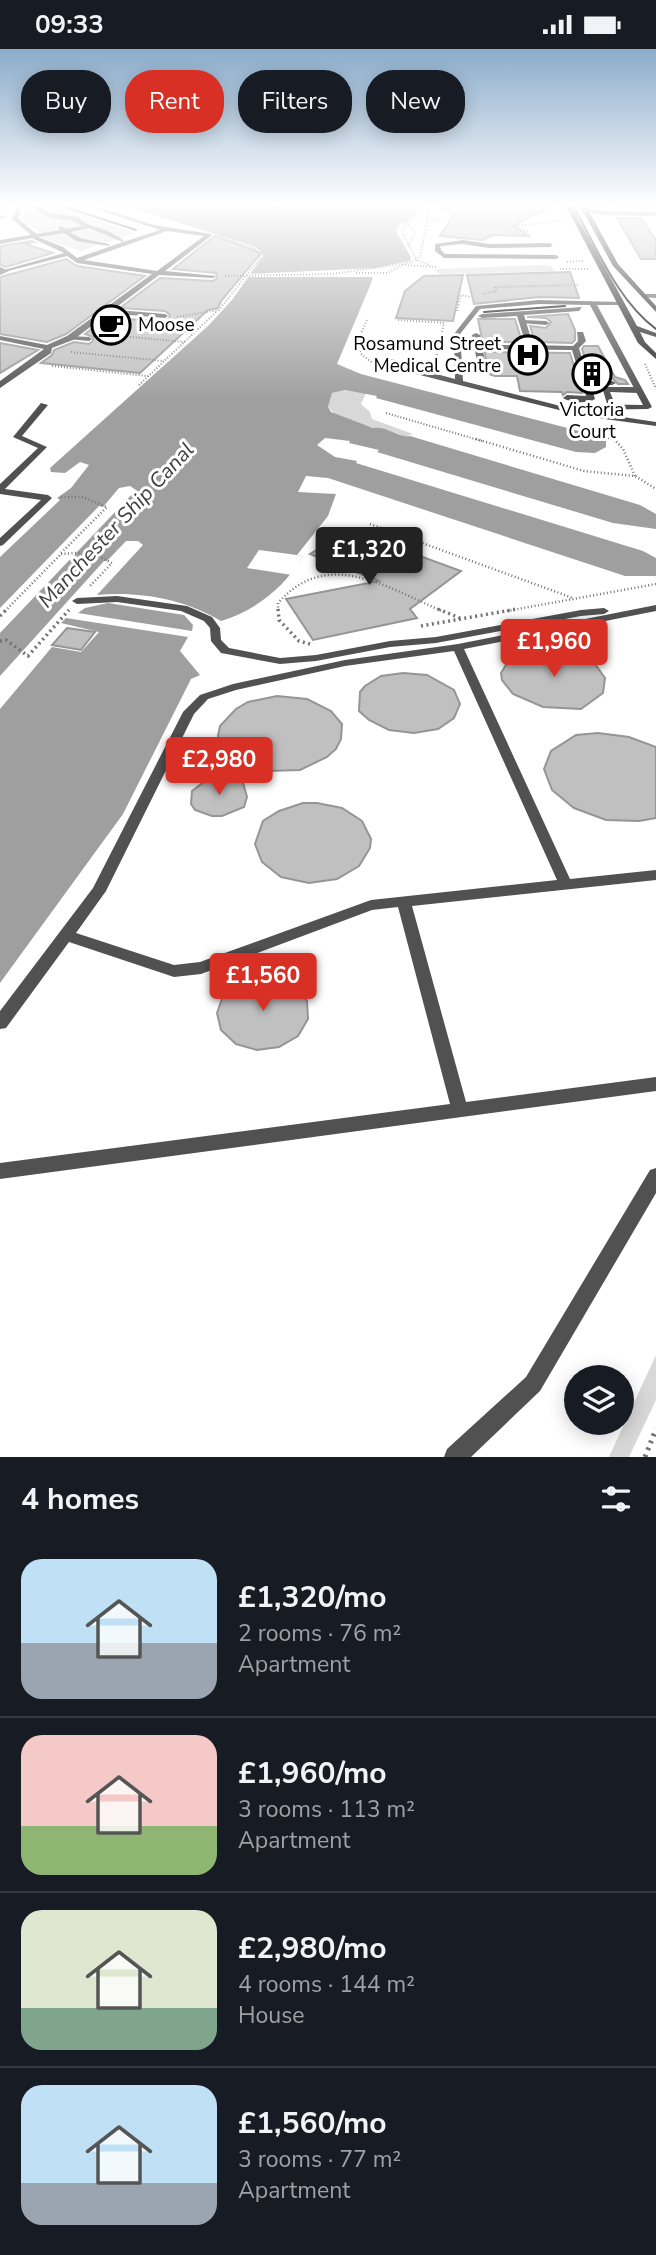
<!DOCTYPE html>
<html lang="en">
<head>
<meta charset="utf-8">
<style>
	:root { --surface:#171b24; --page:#242831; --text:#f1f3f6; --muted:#9ea1a6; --line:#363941; --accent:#d93025 }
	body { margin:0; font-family:"Nunito Sans",sans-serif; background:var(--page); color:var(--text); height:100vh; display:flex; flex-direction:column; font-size:26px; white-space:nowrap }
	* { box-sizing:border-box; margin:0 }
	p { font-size:23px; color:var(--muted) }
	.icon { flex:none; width:38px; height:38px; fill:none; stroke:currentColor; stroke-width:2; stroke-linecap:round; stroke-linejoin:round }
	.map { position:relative; height:1408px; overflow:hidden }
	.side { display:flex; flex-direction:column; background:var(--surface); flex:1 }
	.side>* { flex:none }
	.hud { position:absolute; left:21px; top:21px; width:614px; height:63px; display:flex; gap:14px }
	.tools { position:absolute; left:564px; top:1316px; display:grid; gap:14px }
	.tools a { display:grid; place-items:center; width:70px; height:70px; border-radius:50%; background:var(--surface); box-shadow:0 4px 18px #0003; font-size:35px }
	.price { position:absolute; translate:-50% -60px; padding:0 16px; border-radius:7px; background:var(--accent); color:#fff; font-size:23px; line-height:46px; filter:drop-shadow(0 2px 4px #0008) }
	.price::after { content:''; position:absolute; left:50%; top:42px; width:21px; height:16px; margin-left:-10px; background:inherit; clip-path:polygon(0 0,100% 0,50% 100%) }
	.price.current { background:#222; color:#fff }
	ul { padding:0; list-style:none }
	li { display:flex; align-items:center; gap:21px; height:175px; padding:0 21px }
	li+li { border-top:2px solid var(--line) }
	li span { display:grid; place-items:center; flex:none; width:196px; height:140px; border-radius:21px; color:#555 }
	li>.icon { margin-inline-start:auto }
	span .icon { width:84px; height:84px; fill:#fffc; stroke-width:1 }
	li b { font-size:30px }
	h2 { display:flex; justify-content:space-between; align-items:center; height:84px; padding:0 21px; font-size:30px }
	.chip { padding:0 24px; border-radius:28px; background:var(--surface); box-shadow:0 4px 18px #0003; font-size:24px; line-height:63px }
	.chip.current { background:var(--accent); color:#fff }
	.status { display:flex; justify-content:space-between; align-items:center; height:49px; padding:0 35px; background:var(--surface); direction:ltr }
	.status svg { height:19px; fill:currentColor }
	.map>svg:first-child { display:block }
</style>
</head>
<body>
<div class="status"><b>09:33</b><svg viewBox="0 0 49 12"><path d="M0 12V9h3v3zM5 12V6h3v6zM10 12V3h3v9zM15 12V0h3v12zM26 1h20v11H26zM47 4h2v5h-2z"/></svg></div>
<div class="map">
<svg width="656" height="1408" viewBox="0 0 656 1408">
	<rect width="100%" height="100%" fill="#fff"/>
	<g fill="#d8d8d8">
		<path d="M21,155H52L135,184L81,202L39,188L43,187L19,168H24Z"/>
		<path d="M543,216L551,217L555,222L440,225L434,220Z"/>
		<path d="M345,341L366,344L361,355L370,363L372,370L413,385L404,388L338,368L328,358L332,344Z"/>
		<path d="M656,1306V1351L629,1408H609Z"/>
	</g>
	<g fill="#9f9f9f">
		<path d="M119,155H249L293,158L300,155H406L422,161L398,177L396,182L411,208L410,212L374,219L372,232L337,315L361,325L598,387L606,392V398L595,404L576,403L376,349L377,347L345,341L332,344L328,358L331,363L373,379C388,377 397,389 410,387L640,456L656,465V480L613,474L377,403L379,401L349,394L350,392L325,389L317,396L335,408L357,412L356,414L643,502L656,509V527H625L328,429L306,427L298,443L336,445L328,467L297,506L303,507C285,538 255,562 221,572C184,550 140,542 97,546L143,496L138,492H126L107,512H104L0,627V584L136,441L130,437L119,439L103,458L99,457L0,559V508L60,451L57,449L71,439L89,416L80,413L65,424L51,423L50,419L209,276L232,251L263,207L261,202L253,197Z"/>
		<path d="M108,554L184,566L193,576L192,582L78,564L85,559Z"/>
		<path d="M66,569L188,588L180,602L200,626L191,630L123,765L0,934V660L52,598L81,603L99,583L61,574Z"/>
	</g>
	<g fill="#fff">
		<path d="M374,219L373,228H244L246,225Z"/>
		<path d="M259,501L297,506L303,507L292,526L247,519Z"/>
	</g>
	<g fill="#c0c0c0" stroke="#959595" stroke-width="2">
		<path d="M439,155L467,156L554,155L513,177L530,187L493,186L482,191L440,187L454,166Z"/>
		<path d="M617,169H641L656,191V210H641Z"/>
		<path d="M215,187L261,204L221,252L218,259L208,261L140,324L41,314L52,306L54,301L74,293L89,295L93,292V288L85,285L106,269L165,272L169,269L170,266L165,262L120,259L160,229L213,232L217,229L216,224L173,220Z"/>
		<path d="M32,192L35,193L25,195L53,204L6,218L0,216V197Z"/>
		<path d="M66,210L77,217L145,227L66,285L47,293L0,285V228Z"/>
		<path d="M570,223L579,249L539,248L474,255L467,226Z"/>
		<path d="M463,226L453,272L396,269L405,242L424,227Z"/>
		<path d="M568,265L575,281V291L572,294L535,293L530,277L546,279L551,273L546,269L527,268Z"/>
		<path d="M478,270H515L522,293H493L490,296L493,303L570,304L582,344L567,343L563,346L562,343L520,342L517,327H495L489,325Z"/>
		<path d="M0,294L38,301L0,324Z"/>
		<path d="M584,297H598L615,328L625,331L628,335H618L612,329H592L590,323L600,322L605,317L599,313H586L582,300Z"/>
		<path d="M349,481L461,522L410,560L417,569L313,591L286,550L379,532L310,505Z"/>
		<path d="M67,579L95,583L81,601L52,596Z"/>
		<path d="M549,600L574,604L595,615L605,629L603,644L581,660L543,658L513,645L502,631L501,624L509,611L526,602Z"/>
		<path d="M403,624L427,626L454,641L460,655L454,669L438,680L414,684L389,681L369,671L359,662L360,643L365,637L381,627Z"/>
		<path d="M277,647L307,650L331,662L342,675L341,690L336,700L327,708L300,721L267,722L235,715L221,696L218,687L220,677L236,660L248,653Z"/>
		<path d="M598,684L629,688L656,698V769L639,772L606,771L574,759L552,741L544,720L551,702L576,686Z"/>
		<path d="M215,730H242L247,748L244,758L222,767H212L195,761L191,755L192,742L205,732Z"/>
		<path d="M303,754H317L342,759L362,772L371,790L370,799L359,817L337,830L309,834L281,828L262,813L255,795L263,772L279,762Z"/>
		<path d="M257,927L279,928L297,937L307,952L308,970L298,987L279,998L257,1001L236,995L221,981L217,964L223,947L237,933Z"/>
	</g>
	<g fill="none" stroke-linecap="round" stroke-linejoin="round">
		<g stroke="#737373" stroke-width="2" stroke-dasharray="1 2" stroke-linecap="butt">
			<path d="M427,162L406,173L402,184L417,211L431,217"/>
			<path d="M427,170L451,172"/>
			<path d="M406,173L415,184L408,197"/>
			<path d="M510,178L563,171"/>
			<path d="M515,179L529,182"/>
			<path d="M567,213L583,212"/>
			<path d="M560,220H590"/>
			<path d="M356,224H387L403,216L437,218"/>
			<path d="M225,227L332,225L409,214L420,208L428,167L425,155"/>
			<path d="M483,245L497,242L494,238L578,236"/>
			<path d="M457,262L461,246L471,248"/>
			<path d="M177,268L219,261L261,208L254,199L218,187"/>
			<path d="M367,271L359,289L361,305L383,322"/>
			<path d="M398,271L444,274L435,313"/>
			<path d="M100,285L185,293"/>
			<path d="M71,303L164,312"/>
			<path d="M645,315L656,340"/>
			<path d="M52,317L148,327"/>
			<path d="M139,336L217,262"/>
			<path d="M386,364L482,392"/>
			<path d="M586,380L616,392"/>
		</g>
		<g stroke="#737373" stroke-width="2.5" stroke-dasharray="1 2.5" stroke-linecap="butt">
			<path d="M476,390L584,422L635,427L656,440"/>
			<path d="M614,390L623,400L635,427"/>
			<path d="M61,448H83L107,458L60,505L90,503L112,514L90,537"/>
			<path d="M370,475L573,549"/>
			<path d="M5,562L60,506"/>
			<path d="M278,562V554C327,498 386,538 442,562"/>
			<path d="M507,562L656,535"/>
		</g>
		<g stroke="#737373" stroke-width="3.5" stroke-dasharray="2 3.5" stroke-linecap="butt">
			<path d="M278,560L279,571L299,592L310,595"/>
			<path d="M438,560L460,569"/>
			<path d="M0,567L7,560"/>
			<path d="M421,577L517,560"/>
			<path d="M0,592L6,591L28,607L69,561"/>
		</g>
		<path stroke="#737373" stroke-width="5" stroke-dasharray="2.5 5" stroke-linecap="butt" d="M645,1408L656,1380"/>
		<g fill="#515151" fill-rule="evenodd">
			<path d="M605,155H637L638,156L636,157Z"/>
			<path d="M0,166L7,168L0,170Z"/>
			<path d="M463,191L489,195L550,194L553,196L550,198L489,199L463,195L440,197L441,201L445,205L556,206L559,208L556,210L444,209L435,202V195Z"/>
			<path d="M0,218L9,222L0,226Z"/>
			<path d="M644,245H656V249L642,248Z"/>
			<path d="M539,251L621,253L619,256H597L652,358L648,360L576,361L656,373V377L583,367L408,323L388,311L394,310L414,319L455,330L454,285L476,257ZM539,255L590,256L643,356L580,355L568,359L463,332L460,285L480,260Z"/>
			<path d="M118,261L165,265L168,267L165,269L118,265L102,267L99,265Z"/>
			<path d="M523,271L546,272L549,274L546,276L521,274V272Z"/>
			<path d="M70,287L89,288L92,290L89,292L68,290V288Z"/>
			<path d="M583,332H612L616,334L612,336H586L582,334Z"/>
			<path d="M41,354L48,356L22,387L47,398L5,440L48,446L52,449L3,496L0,497V489L41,451L0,445V435L38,399L13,388Z"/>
			<path d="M117,547L187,557L212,568L220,579L221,591L229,599L280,609L316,606L390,592L436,588L581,561L604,559L609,562L604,565L581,567L436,594L390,598L316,612L280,615L221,604L211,592L210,579L204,572L181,562L117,553L77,555L72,552L77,549Z"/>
			<path d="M656,556V562L464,600L570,830L656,821V831L412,857L466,1053L656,1028V1042L0,1130V1114L450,1055L398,858L372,861L201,925L174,928L69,893L6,979L0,980V962L93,839L183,663L200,646L233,635L345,611L458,595ZM454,602L557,831L371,851L200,913L174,916L76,884L106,842L194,665L208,650L236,641L345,617Z"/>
			<path d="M656,1119V1144L540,1342L471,1408H444L447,1400L526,1328L650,1121Z"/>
		</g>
		<g fill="#515151" fill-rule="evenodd">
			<path d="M15,155H37L50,164L78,168L87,175L108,182L123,191V193L160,181L80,155H88L154,176L211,185V187L165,222L216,227L213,229L159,226L73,291L52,299L51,304L0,339V332L44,300L0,291V287L47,296L67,287L152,225L77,214L67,207L4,223V221L64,204L32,189L0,195V191L31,186L11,169L15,165ZM21,158C39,158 35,163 48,168C61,172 71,168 82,177L66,180L61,177L58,179L60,181L37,185L17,169L21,165ZM89,179L123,193L77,209L63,198L38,188L64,184L76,192L109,197V195L80,189L70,183ZM167,182L204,187L157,222L84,211Z"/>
			<path d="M585,159L604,162L656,163V167L604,166L583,162Z"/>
			<path d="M582,258L579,262L524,266L533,296L573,297L578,292L577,283H583L586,292L579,299L584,316H599L603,318L599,320H586L595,350C588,355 570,354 563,349L567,346L586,347L572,301L493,300V296H526L517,267L482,269L478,267L482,265Z"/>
			<path d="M476,284L480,286L487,323L483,325L479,323L472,286Z"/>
			<path d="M602,338H638L642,341L638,344L610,343L616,358L612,361L608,358Z"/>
		</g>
		<g fill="#1e1e1e" fill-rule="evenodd">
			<path d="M561,155H567L573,160L637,277L656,284V288L640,283L645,293L656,304V310L638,294L568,161Z"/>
			<path d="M579,155H585L618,215L656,257V263L613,217Z"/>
		</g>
		<g stroke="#000" stroke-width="2">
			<path d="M56,155L136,181"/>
			<path d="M572,155C597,198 616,250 656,280"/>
			<path d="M484,263L565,257"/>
		</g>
	</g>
	<linearGradient id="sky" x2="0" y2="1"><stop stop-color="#8baccb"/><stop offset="0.44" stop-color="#fff"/><stop offset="1" stop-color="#fff" stop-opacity="0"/></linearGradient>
	<rect width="656" height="352" fill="url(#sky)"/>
	<defs>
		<g id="cafe-ring" transform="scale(2.0125)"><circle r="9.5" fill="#fff" stroke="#000" stroke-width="1.5"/><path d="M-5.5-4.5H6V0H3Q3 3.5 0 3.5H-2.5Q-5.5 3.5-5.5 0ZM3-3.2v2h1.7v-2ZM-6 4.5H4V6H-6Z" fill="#000"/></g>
		<g id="hospital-ring" transform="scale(2.0125)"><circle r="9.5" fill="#fff" stroke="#000" stroke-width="1.5"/><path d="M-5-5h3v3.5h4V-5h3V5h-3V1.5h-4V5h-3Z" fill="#000"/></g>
		<g id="building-ring" transform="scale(2.0125)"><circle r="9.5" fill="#fff" stroke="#000" stroke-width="1.5"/><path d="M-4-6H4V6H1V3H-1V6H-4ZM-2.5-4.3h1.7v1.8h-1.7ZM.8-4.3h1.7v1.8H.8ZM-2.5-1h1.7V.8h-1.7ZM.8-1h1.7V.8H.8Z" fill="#000"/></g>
	</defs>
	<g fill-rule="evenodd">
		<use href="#cafe-ring" x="111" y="276"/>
		<use href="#hospital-ring" x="528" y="306"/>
		<use href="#building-ring" x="592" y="325"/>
	</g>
	<g text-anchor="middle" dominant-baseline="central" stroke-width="6" stroke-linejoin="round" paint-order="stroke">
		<g font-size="19" fill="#000" stroke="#fff" text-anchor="start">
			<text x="138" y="276">Moose</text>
			<text x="501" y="295" text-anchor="end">Rosamund Street<tspan x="501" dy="22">Medical Centre</tspan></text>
			<text x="592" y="361" text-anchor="middle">Victoria<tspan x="592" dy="22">Court</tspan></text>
		</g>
		<g font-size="21" font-style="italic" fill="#404040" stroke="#fff">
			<text transform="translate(116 476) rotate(-47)">Manchester Ship Canal</text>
		</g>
	</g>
</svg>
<div class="tools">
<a><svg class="icon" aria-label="layers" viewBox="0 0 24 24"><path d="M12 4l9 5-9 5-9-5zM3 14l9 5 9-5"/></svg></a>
</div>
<b class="price current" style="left:369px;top:538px">£1,320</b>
<b class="price" style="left:554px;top:630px">£1,960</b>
<b class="price" style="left:219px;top:748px">£2,980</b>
<b class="price" style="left:263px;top:964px">£1,560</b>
<div class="hud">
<a class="chip">Buy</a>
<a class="chip current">Rent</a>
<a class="chip">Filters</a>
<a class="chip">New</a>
</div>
</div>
<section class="side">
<h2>4 homes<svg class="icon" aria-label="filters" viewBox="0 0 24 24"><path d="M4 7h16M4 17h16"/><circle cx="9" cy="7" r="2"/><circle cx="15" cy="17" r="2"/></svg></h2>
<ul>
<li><span style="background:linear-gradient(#bfe0f5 60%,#9aa5b1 0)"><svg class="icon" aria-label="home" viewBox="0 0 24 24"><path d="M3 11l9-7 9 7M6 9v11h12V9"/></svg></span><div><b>£1,320/mo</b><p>2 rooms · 76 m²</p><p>Apartment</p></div></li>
<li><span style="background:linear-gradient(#f6c9c9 65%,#8fb573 0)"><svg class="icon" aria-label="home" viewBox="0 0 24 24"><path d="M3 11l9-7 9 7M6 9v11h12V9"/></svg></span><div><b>£1,960/mo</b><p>3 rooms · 113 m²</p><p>Apartment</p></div></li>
<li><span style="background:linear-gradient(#dfe7d0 70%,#7fa58c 0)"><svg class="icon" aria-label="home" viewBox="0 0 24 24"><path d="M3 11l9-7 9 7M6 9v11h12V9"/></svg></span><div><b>£2,980/mo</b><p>4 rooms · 144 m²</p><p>House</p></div></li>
<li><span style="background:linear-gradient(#bfe0f5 70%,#9aa5b1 0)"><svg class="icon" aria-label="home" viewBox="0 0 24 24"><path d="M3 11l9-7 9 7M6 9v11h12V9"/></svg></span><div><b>£1,560/mo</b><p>3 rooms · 77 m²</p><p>Apartment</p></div></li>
</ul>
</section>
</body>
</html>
